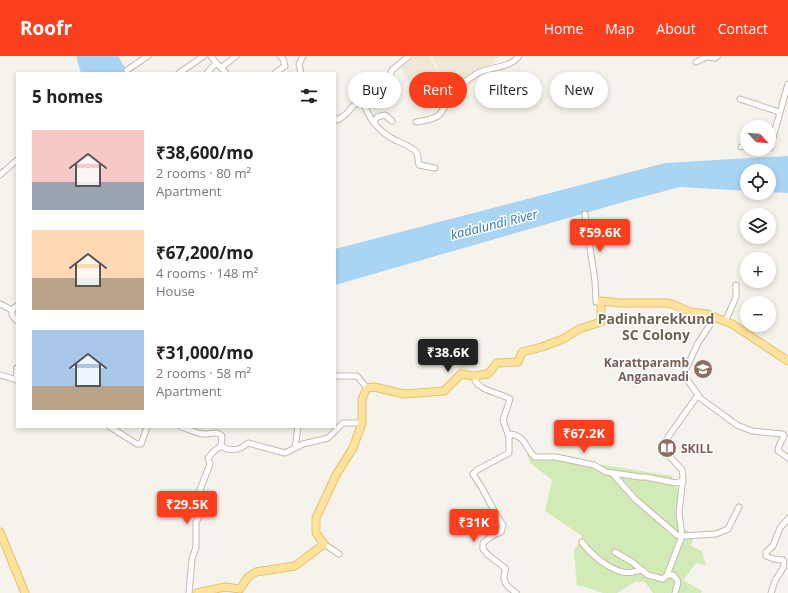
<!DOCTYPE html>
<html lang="en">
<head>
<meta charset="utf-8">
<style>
	:root { --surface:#fff; --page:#f6f6f6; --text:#222; --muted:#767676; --accent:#fc3f1d }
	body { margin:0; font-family:"Open Sans",sans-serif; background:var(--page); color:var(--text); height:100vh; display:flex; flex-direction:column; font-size:15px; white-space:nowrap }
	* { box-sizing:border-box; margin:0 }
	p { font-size:13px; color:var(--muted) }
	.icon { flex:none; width:22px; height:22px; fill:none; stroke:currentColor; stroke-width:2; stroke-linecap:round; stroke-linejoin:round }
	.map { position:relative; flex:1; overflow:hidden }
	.drawer { position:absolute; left:16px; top:16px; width:320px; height:356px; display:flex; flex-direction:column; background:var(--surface); border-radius:0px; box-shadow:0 2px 6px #0003 }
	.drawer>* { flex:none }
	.banner { position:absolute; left:348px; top:16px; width:380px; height:36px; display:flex; gap:8px }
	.needle { width:26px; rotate:116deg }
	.fabs { position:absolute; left:740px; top:64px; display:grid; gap:8px }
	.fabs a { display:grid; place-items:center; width:36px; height:36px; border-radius:50%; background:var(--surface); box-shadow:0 2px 6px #0003; font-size:20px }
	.price { position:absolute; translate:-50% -34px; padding:0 9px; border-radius:4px; background:var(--accent); color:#fff; font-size:13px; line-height:26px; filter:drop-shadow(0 1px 2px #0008) }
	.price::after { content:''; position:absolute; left:50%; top:24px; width:12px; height:9px; margin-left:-6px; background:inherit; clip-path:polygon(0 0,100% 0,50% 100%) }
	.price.selected { background:#222; color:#fff }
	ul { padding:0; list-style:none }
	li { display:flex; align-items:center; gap:12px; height:100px; padding:0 16px }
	li span { display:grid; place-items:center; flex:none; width:112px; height:80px; border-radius:0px; color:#555 }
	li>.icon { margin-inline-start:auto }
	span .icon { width:48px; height:48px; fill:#fffc; stroke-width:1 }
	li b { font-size:17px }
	h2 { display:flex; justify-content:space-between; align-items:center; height:48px; padding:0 16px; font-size:17px }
	.tag { padding:0 14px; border-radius:18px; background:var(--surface); box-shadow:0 2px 6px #0003; font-size:14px; line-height:36px }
	.tag.selected { background:var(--accent); color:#fff }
	header { display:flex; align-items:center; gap:24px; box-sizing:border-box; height:56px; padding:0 20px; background:var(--accent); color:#fff }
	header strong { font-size:19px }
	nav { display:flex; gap:22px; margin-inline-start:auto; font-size:14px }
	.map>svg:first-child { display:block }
</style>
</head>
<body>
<header>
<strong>Roofr</strong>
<nav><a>Home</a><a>Map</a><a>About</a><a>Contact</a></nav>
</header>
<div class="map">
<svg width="788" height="537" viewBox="0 0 788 537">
	<rect width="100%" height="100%" fill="#f6f3ec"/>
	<g fill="#efe8d6">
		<path d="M415,0H430L446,34L440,43L424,53L401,12Z"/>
		<path d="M432,0H500L454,46Z"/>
		<path d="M461,298L471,303L466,318L456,317Z"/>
	</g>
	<path fill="#d2eab5" d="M527,398L543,399L672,420L680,439L684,473L694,479L691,490L702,495L706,509L696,507L683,524L702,535L701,537H653L645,526H635L617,537H603L583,530H577L574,495L582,480L545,455L552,424L530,407Z"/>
	<g fill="#a9d4f2">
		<path d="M76,0H118L128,17H81Z"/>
		<path d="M788,100V137L769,136V115H747V135L680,131L627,145L335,229V193L665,107Z"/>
	</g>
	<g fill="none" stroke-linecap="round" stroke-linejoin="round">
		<path stroke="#a9d4f2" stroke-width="1" d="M491,453L495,466L499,471"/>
		<g stroke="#c2bbae" stroke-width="7">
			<g id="minor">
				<path d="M211,0C215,7 221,11 226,17"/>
				<path d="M696,6L707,1L715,2L718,0"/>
				<path d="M222,11L236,0"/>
				<path d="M127,14L148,0"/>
				<path d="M179,17L204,0"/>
				<path d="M207,17L216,7"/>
				<path d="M275,17L285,10L283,3L280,0"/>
				<path d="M301,17L299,8L303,0"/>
				<path d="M740,43L779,56"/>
				<path d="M363,44C367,61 379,76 395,84C402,87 413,91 417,97C418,100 418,105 419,109L435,112"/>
				<path d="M335,62L338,64L346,58L353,50L382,31L389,23L392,14L409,0"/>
				<path d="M374,66L377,61L385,59L392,65"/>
				<path d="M416,66C423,65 433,64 439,59C443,55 446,48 449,43C456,34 463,26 473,20C487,9 507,15 519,0"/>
				<path d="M741,91L747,89"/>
				<path d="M770,92L788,28"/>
				<path d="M0,119L17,104"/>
				<path d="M585,158L595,225L596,246L601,245"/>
				<path d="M0,248L12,254"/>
				<path d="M17,250L12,254V259L17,265"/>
				<path d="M725,266L736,241V229"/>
				<path d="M0,319L17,324"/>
				<path d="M335,320H357L367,332"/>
				<path d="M477,320L475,325C483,336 498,336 510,343L503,364L509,381V397L477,414L473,418L482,432L497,460L503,469L501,476L492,480L483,487V493L488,499L505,512C506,515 504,517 504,521C504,529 510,532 516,537"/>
				<path d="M16,323L17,312"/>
				<path d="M698,339L700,342L737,369L752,375L782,378L784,379C783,385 778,388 778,395L788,402"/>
				<path d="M110,371L137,388H141L147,371"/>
				<path d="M181,371C188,373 196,377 203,378C210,379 216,374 222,380L221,390"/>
				<path d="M509,381L511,378C528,382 524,392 535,401H556L594,409L606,416L640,421H646L676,427L683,425"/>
				<path d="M295,392L298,371"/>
				<path d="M613,418L635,443L677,479L682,480L716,478L728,473L739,451"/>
				<path d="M582,486C590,498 609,513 623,516C629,518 636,515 642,514"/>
				<path d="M324,488L339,498"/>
				<path d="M615,496L632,506L648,519L663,523L667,519L682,480L679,457L683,420L682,414L664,394L668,381L698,339L684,319V317L698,287L715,261"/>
				<path d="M667,519H673C681,527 677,527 675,537"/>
				<path d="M189,537L192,503L196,491V466L201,457L198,439L210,408L208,402L214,395L221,390C231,396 239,395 248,387L285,397L303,388L328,382L343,367H362"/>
				<path d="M771,537L775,525L783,512L784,506L783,504L774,503L766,500V496L773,490L780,472L788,463"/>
			</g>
		</g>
		<g stroke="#e6c16a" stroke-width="9">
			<g id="major">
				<path d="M0,476L25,537"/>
				<path d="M197,537L225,531L240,533L248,521L256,516L295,510L324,488L316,477V462L336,419L353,392L362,367V343L367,332L374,331L404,338L444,335L461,318L474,320L488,318L497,307L518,306L522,296L542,291L563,283L579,273L601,266V245L620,247H666L672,248L690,256L707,258L732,268L788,305"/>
			</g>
		</g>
		<use href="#minor" stroke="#fff" stroke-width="5"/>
		<use href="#major" stroke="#ffe39c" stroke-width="7"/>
	</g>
	<defs>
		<g id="school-disc" transform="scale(1)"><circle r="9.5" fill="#8d6e63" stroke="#fff"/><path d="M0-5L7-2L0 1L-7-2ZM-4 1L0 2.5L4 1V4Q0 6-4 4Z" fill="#fff"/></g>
		<g id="library-disc" transform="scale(1)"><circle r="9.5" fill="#8d6e63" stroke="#fff"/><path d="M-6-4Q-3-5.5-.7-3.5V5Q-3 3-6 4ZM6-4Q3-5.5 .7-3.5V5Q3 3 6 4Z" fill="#fff"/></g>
	</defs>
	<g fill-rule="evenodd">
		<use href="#school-disc" x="703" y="313"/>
		<use href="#library-disc" x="667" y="392"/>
	</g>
	<g text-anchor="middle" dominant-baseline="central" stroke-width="3" stroke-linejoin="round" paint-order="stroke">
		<g font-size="12" font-weight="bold" fill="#785e54" stroke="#fff" text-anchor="end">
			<text x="689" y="306">Karattparamb<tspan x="689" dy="14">Anganavadi</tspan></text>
			<text x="681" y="392" text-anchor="start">SKILL</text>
		</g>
		<g font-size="13" font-style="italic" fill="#2e7ab2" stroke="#fff">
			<text transform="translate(494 168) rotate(-14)">kadalundi River</text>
		</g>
		<g font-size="14" font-weight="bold" fill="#6e6250" stroke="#fff">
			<text x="656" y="262">Padinharekkund<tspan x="656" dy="16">SC Colony</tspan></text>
		</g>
	</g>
</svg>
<div class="fabs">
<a><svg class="needle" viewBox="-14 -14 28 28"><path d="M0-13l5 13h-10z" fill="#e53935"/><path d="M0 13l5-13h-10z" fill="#767676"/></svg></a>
<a><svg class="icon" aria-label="locate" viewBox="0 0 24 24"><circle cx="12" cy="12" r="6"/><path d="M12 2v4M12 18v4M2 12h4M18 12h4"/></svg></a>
<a><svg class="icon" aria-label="layers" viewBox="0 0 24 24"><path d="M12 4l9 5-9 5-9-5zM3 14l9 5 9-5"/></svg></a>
<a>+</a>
<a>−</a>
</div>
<b class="price" style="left:600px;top:197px">₹59.6K</b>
<b class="price selected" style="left:448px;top:317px">₹38.6K</b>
<b class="price" style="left:584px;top:398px">₹67.2K</b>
<b class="price" style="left:187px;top:469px">₹29.5K</b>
<b class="price" style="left:474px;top:487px">₹31K</b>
<div class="banner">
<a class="tag">Buy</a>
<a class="tag selected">Rent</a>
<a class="tag">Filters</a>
<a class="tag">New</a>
</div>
<section class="drawer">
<h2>5 homes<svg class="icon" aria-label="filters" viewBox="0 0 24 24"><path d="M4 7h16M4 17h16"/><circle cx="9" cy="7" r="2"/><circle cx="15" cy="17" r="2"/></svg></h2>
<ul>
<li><span style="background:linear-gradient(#f6c9c9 65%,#9aa5b1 0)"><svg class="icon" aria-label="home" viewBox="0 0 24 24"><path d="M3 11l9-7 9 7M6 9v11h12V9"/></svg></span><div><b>₹38,600/mo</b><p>2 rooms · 80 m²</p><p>Apartment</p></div></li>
<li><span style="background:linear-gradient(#ffd9b3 60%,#b9a48a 0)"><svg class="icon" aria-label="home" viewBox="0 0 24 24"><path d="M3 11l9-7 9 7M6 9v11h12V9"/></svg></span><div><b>₹67,200/mo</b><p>4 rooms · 148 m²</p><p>House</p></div></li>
<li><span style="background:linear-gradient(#a9c7e8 70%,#b9a48a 0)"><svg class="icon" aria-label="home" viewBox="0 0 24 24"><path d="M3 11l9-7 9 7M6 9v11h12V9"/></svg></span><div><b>₹31,000/mo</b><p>2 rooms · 58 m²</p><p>Apartment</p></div></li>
</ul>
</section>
</div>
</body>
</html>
